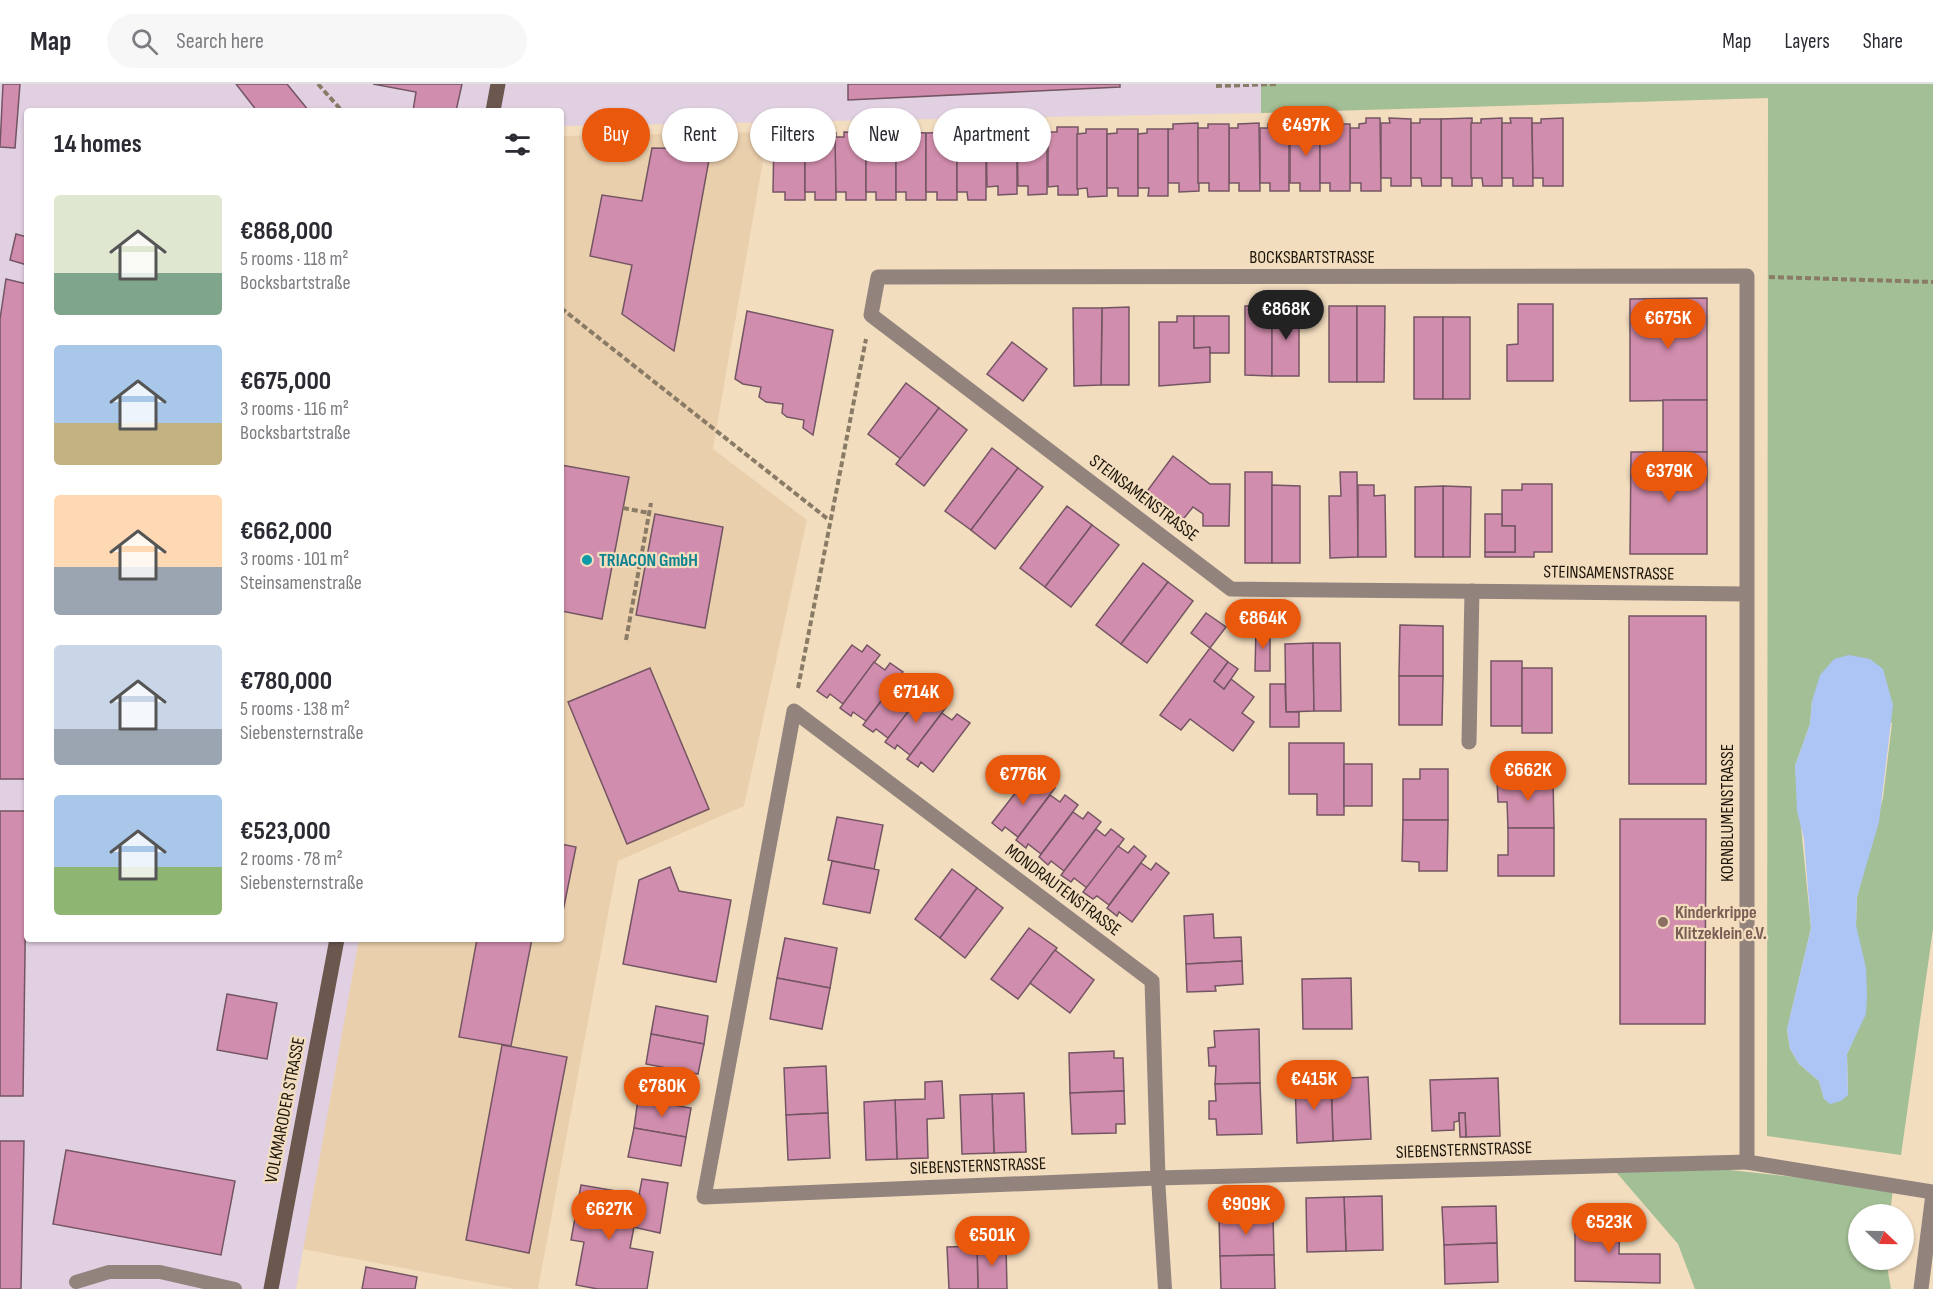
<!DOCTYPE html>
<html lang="en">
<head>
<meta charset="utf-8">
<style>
	:root { --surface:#fff; --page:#f7f7f7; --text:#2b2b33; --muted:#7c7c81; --line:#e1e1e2; --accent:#ea580c }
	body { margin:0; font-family:"Sofia Sans Condensed",sans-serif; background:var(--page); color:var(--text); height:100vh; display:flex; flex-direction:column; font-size:22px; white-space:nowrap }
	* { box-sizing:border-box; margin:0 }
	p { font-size:20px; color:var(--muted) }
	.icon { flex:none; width:33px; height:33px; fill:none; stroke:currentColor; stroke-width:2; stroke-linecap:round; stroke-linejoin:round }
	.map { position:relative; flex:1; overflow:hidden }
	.drawer { position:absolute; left:24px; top:24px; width:540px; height:834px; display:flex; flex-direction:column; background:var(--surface); border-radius:6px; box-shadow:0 2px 4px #0004 }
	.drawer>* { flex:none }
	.hud { position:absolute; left:582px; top:24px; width:570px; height:54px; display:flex; gap:12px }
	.needle { width:39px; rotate:112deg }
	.controls { position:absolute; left:1848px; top:1120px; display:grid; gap:12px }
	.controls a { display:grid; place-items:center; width:66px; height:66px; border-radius:50%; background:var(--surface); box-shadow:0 2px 4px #0004; font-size:30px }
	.price { position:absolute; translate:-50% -51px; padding:0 14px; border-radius:21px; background:var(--accent); color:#fff; font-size:20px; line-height:39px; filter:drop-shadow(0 2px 3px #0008) }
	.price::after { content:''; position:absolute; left:50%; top:36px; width:18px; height:14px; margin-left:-9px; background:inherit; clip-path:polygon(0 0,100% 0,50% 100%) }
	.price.on { background:#222; color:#fff }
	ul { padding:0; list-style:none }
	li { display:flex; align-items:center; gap:18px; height:150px; padding:0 30px }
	li span { display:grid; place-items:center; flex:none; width:168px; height:120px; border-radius:6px; color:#555 }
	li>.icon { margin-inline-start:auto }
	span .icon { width:72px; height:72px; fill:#fffc; stroke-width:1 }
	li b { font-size:26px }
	h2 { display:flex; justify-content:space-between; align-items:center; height:72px; padding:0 30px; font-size:26px }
	.pill { padding:0 21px; border-radius:27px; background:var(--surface); box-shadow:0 2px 4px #0004; font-size:21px; line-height:54px }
	.pill.on { background:var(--accent); color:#fff }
	header { display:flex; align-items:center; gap:36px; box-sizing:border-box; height:84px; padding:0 30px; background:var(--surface); border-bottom:2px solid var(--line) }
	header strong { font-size:28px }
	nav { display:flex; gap:33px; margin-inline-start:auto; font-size:21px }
	.search { width:420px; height:54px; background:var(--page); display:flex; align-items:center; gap:15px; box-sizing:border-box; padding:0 21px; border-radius:33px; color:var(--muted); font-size:22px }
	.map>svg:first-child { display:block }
</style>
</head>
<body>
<header>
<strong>Map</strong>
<div class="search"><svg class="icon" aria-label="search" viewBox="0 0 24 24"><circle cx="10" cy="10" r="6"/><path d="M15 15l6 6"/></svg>Search here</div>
<nav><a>Map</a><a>Layers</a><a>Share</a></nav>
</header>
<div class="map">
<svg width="1933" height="1205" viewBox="0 0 1933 1205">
	<rect width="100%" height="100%" fill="#f3ddbf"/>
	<path fill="#eacfac" d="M768,48L713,365L807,436L744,722L618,777L538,1205H514L297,1164L356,855H561V52Z"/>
	<path fill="#e1d0e2" d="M0,0H1261V29L561,42V27H27V855H359L296,1205H0Z"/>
	<g fill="#a3bf95" fill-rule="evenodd">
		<path d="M1261,0H1933V845L1901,1071L1767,1052L1768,14L1261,29ZM1812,617L1892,639L1883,714L1857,813L1852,959L1847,970L1848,1011L1824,1015L1819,997L1799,980L1790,965L1787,946L1811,844L1795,682L1810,640Z"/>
		<path d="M1721,1085L1893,1104L1890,1131H1858V1176H1886L1891,1205H1695L1678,1160L1616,1088Z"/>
	</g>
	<path fill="#adc5f5" d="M1849,571L1870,575L1883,585L1893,621L1879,738L1857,813L1856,841L1866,884L1867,911L1866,930L1847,970L1848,1011L1841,1017L1830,1020L1824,1015L1819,997L1799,980L1790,965L1787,945L1811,844L1804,755L1797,727L1795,682L1810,640L1812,617L1820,591L1834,575Z"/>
	<g fill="#d18dad" stroke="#745563" stroke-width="1.5">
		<path d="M3,0H20L15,64L0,63Z"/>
		<path d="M236,0H287L309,27H257Z"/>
		<path d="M373,0H462L456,27H413L416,8Z"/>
		<path d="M848,0H1120V3L848,16Z"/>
		<path d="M1366,34H1380L1381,107H1361V99H1350V44H1359V40L1366,39Z"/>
		<path d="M1389,34L1411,35V102H1391V94H1381V39H1390Z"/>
		<path d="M1472,34V102H1452V94H1441V35Z"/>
		<path d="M1502,34V102H1483L1482,94H1471V39H1481V35Z"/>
		<path d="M1510,34H1532L1533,102H1513V94H1502V39H1511Z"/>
		<path d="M1563,34V102H1543V94H1533L1532,39H1541V35Z"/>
		<path d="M1420,35H1441V102H1422L1421,94H1411V39H1420Z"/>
		<path d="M1198,39L1199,107L1179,108V99H1168V45H1173V40Z"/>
		<path d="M1259,39L1260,107H1239V99H1229V44H1238V40Z"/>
		<path d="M1208,40H1229V107H1209V99H1198V44H1208Z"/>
		<path d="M1268,40H1289V107H1270V99H1260V44H1268Z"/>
		<path d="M1298,40H1320V107H1300V99H1290V45L1298,44Z"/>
		<path d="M1329,40H1350V107H1330V99H1320V44H1329Z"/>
		<path d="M986,43H1017V110L998,111V102L987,103Z"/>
		<path d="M1026,43H1047V110L1028,111V102H1018L1017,48L1026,47Z"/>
		<path d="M1057,43H1078V111H1058V102L1048,103V48H1057Z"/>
		<path d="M1086,45H1107V112L1088,113L1087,104L1077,105V50L1086,49Z"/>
		<path d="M1117,45H1138V112H1118V104H1107V50L1117,49Z"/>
		<path d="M1147,45H1168V112H1148L1149,104H1138V50L1147,49Z"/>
		<path d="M805,48V116H785V108H773L774,49Z"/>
		<path d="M814,48L836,49V116H815V108H805V53H814Z"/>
		<path d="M844,48L866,49V116H846V108H836L835,53H844Z"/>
		<path d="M896,48V116H876V108H866V53H874L875,49Z"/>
		<path d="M905,48L926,49V116H906V108H896V53H905Z"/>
		<path d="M957,48V116H937V108H926V49Z"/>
		<path d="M965,48H986V116H968L967,108H957V53H965Z"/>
		<path d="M652,64L711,65L674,267L622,230L632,181L590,172L602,111L642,117Z"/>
		<path d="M16,150L27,153V181L10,176Z"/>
		<path d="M6,195L27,200V695H0V235Z"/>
		<path d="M1707,214V316L1630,317V215Z"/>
		<path d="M1518,220H1553V297H1507V261L1518,260Z"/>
		<path d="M1245,222H1272V292L1245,291Z"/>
		<rect x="1272" y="222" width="27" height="70"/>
		<rect x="1329" y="222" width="28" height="76"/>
		<path d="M1357,222H1385L1384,298H1357Z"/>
		<path d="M1129,223V301H1101L1102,224Z"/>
		<path d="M1073,224H1102L1101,301L1074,302Z"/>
		<path d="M747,227L833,246L813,351L803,344L804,336L787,333L782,329L783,320L766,318L759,313L761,303L743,300L735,295Z"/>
		<path d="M1177,232H1194V264L1210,263V298L1159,302V238H1177Z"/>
		<path d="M1194,232H1229V269H1210V263L1194,264Z"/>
		<rect x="1414" y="233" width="29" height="82"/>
		<rect x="1443" y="233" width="27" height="82"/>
		<path d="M1012,258L1047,285L1023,317L987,290Z"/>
		<path d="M906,299L939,324L901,375L868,350Z"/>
		<rect x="1663" y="316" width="44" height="52"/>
		<path d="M939,324L967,346L924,402L896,380Z"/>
		<path d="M992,364L1018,384L971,446L945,427Z"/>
		<path d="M1631,368H1707V470H1630Z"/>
		<path d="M1173,372L1210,400H1230L1229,442H1203V430L1193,423L1181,438L1145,410Z"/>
		<path d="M561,381L629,393L602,535L561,527Z"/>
		<path d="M1018,384L1043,403L995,465L971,446Z"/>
		<rect x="1245" y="388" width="27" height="91"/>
		<path d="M1340,388H1357L1358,473L1330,474L1329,412H1341Z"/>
		<path d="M1522,400H1552V468H1534V473H1485V468H1515V442H1502V406H1522Z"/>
		<path d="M1272,401L1300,402V479H1272Z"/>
		<path d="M1358,401H1374V412L1385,411L1386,473H1358Z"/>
		<path d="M1443,402L1471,403L1470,473H1443Z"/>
		<path d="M1443,402V473H1415V403Z"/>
		<path d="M1067,422L1092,441L1045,503L1020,484Z"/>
		<path d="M655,430L723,443L705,544L636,531Z"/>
		<path d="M1485,430H1502V442H1515V468H1485Z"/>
		<path d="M1092,441L1119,461L1071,523L1045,503Z"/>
		<path d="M1143,479L1168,498L1121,560L1096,541Z"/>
		<path d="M1168,498L1193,517L1147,579L1121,560Z"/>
		<path d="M1206,529L1226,543L1210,564L1191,549Z"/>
		<rect x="1629" y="532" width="77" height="168"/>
		<path d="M1400,541L1443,542V592H1399Z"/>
		<path d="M1256,545H1270V587H1255Z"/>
		<path d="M1313,559L1314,627L1286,628L1285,560Z"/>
		<path d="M1313,559H1340L1341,627H1314Z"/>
		<path d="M852,561L862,568L867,561L880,571L843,620L830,610L827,614L817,607Z"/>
		<path d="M1210,564L1228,578L1214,597L1224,605L1231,595L1254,613L1242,629L1254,638L1233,667L1190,635L1181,646L1160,631Z"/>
		<rect x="1491" y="577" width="31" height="65"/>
		<path d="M874,578L885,586L890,579L903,588L866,637L853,628L851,632L840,624Z"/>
		<path d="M1228,578L1238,585L1224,605L1214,597Z"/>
		<path d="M650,584L709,725L627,760L568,618Z"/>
		<rect x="1522" y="584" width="30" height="65"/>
		<path d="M1399,592H1443L1442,641H1399Z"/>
		<path d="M898,595L907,602L913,596L926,605L888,654L876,645L873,648L863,641Z"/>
		<path d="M1270,600H1285L1286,628H1299V643H1270Z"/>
		<path d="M920,612L929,619L934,613L947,622L910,671L897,661L895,665L885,658Z"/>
		<path d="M942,629L952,636L957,630L970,639L933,688L921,678L918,683L907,675Z"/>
		<path d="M1289,659H1344V731H1317V710H1289Z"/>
		<rect x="1344" y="680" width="28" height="42"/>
		<path d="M1420,685H1448V736H1403V695H1420Z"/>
		<path d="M1027,694L1037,701L1042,694L1055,704L1018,753L1005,743L1002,747L992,739Z"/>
		<path d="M1497,695H1553L1554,744H1508L1507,718H1498Z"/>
		<path d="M1050,711L1060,718L1065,711L1078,721L1041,770L1028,760L1026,764L1016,756Z"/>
		<path d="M0,727H27L23,1012H0Z"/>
		<path d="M1073,728L1083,735L1088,728L1101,738L1064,787L1051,777L1048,781L1039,773Z"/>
		<path d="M837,733L883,741L874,785L828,776Z"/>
		<path d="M1620,735H1706L1705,940H1620Z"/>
		<path d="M1403,736H1448L1447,787H1419V778L1402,777Z"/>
		<path d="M1508,744H1554V792H1498V771H1508Z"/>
		<path d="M1096,745L1105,752L1111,745L1124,755L1087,804L1074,794L1071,798L1061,791Z"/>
		<path d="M561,760L576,763L561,837Z"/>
		<path d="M1118,762L1128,769L1134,762L1146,772L1109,821L1097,812L1093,815L1083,808Z"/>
		<path d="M832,777L879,786L870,829L823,820Z"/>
		<path d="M1141,779L1151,786L1156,779L1169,789L1132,838L1119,828L1117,832L1107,824Z"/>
		<path d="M670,783L679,807L731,816L716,898L623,880L639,796Z"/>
		<path d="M952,785L977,804L940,854L915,835Z"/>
		<path d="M977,804L1003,824L965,874L940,854Z"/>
		<path d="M1213,830L1214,854L1241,853L1242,877L1186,880L1184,832Z"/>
		<path d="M1029,844L1057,864L1018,915L991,895Z"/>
		<path d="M785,854L837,864L830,904L777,894Z"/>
		<path d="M477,855H532L511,962L459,953Z"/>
		<path d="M1055,866L1094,896L1070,929L1030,899Z"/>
		<path d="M1242,877L1243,900L1215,902L1216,907L1187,908L1186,880Z"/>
		<path d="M777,894L830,904L822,945L770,935Z"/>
		<path d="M1351,894L1352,945H1303L1302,895Z"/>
		<path d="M227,910L277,919L267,975L217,966Z"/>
		<path d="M656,922L708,932L704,960L651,950Z"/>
		<path d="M1259,945L1260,999L1215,1000L1216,982H1209L1208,964L1215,963L1214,947Z"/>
		<path d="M651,950L704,960L698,990L646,980Z"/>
		<path d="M502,961L567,973L529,1169L466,1156Z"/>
		<path d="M1114,967V974H1123L1124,1007L1070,1009L1069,969Z"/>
		<path d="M826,982L828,1029L786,1031L784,984Z"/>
		<path d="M1368,993L1371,1055L1333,1057L1331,995Z"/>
		<path d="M1498,994L1500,1052L1466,1053L1465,1029H1459V1037L1454,1038V1046L1432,1047L1430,996Z"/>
		<path d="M1331,995L1333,1057L1297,1059L1295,996Z"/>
		<path d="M942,997L944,1034L927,1035L928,1074L897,1075L895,1016L925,1015V998Z"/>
		<path d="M1260,999L1262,1050L1217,1051L1216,1035H1209V1017H1216L1215,1000Z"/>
		<path d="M1124,1007L1125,1040H1116V1049L1072,1050L1070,1009Z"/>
		<path d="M1024,1009L1026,1068L994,1069L992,1010Z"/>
		<path d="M992,1010L994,1069L962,1070L960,1011Z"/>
		<path d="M638,1015L691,1024L686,1053L634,1044Z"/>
		<path d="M895,1016L897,1075L866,1076L864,1018Z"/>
		<path d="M828,1029L830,1074L788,1076L786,1031Z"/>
		<path d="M1459,1029H1465L1466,1053H1460Z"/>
		<path d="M634,1044L686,1053L681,1082L628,1073Z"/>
		<path d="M0,1057H24L21,1205H0Z"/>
		<path d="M66,1066L235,1097L221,1171L53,1140Z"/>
		<path d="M642,1095L668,1099L660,1149L633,1143Z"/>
		<path d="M581,1101L640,1111L630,1164L653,1168L647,1205H598L576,1201L584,1158L571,1156Z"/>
		<path d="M1382,1112L1383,1166L1346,1167L1344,1113Z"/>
		<path d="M1344,1113L1346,1167L1307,1168L1306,1114Z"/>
		<path d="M1496,1122L1497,1159L1444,1161L1442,1123Z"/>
		<path d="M1575,1131H1620L1619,1170H1660V1199L1575,1197Z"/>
		<path d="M1273,1133L1274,1171L1220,1172L1219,1134Z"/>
		<path d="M1497,1159L1498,1198L1445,1200L1444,1161Z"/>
		<path d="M1006,1161L1007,1205H978L977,1162Z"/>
		<path d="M977,1162L978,1205H949L947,1163Z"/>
		<path d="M1274,1171L1275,1205H1221L1220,1172Z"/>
		<path d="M366,1183L417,1193L415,1205H362Z"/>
	</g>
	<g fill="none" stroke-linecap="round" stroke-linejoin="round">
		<g stroke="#897b66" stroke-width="4" stroke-dasharray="6 3" stroke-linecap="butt">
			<path d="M318,0L342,27"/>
			<path d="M1216,2L1277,0"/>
			<path d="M1769,193L1933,198"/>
			<path d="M561,224L829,436"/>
			<path d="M623,424L649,429"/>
			<path d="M626,556L651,419"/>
			<path d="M798,604L866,255"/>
		</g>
		<g stroke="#92837d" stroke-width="14">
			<path d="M1158,1094L1165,1205"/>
			<path d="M76,1198L109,1188H160L235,1205"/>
		</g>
		<g stroke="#92837d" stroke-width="15">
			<path d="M1746,510L1231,505L871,231L878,193L1747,192V1078L1933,1108"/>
			<path d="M1469,658L1472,507"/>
			<path d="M1158,1094L1152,897L794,627L704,1113L1158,1094L1747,1078"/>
			<path d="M1921,1205L1933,1110"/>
		</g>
		<g stroke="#6c574e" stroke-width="15">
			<path d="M493,27L498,0"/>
			<path d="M271,1205L337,855"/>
		</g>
	</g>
	<circle fill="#0f9aa8" stroke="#f3ddbf" stroke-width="2" cx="587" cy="476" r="6"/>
	<circle fill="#8d6e63" stroke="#f3ddbf" stroke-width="2" cx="1663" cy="838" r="6"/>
	<g text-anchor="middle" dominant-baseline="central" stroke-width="4.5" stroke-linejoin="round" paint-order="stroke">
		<g font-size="18" fill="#1d160b" stroke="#f3ddbf">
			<text x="1312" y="173">BOCKSBARTSTRASSE</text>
			<text transform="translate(1144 414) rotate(37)">STEINSAMENSTRASSE</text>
			<text transform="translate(1609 489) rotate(1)">STEINSAMENSTRASSE</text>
			<text transform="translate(1727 729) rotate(-90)">KORNBLUMENSTRASSE</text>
			<text transform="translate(1063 806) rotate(37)">MONDRAUTENSTRASSE</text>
			<text transform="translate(285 1026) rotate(-79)">VOLKMARODER STRASSE</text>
			<text transform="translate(1464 1066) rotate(-2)">SIEBENSTERNSTRASSE</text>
			<text transform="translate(978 1082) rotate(-2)">SIEBENSTERNSTRASSE</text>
		</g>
		<g font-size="18" font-weight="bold" fill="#0d838f" stroke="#f3ddbf" text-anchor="start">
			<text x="599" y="476">TRIACON GmbH</text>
		</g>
		<g font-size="18" font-weight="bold" fill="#785e54" stroke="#f3ddbf" text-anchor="start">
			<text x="1675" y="828">Kinderkrippe<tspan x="1675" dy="21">Klitzeklein e.V.</tspan></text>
		</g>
	</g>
</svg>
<div class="controls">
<a><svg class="needle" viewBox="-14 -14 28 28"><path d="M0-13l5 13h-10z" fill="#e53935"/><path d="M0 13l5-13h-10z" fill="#7c7c81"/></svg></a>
</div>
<b class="price" style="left:1306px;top:73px">€497K</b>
<b class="price on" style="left:1286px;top:257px">€868K</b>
<b class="price" style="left:1668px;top:266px">€675K</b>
<b class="price" style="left:1669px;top:419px">€379K</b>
<b class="price" style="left:1263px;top:566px">€864K</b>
<b class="price" style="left:916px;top:640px">€714K</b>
<b class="price" style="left:1528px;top:718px">€662K</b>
<b class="price" style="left:1023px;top:722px">€776K</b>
<b class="price" style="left:1314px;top:1027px">€415K</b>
<b class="price" style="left:662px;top:1034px">€780K</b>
<b class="price" style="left:1246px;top:1152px">€909K</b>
<b class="price" style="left:609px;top:1157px">€627K</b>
<b class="price" style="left:1609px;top:1170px">€523K</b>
<b class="price" style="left:992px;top:1183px">€501K</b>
<div class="hud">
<a class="pill on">Buy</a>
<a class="pill">Rent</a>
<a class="pill">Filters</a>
<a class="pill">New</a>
<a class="pill">Apartment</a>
</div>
<section class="drawer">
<h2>14 homes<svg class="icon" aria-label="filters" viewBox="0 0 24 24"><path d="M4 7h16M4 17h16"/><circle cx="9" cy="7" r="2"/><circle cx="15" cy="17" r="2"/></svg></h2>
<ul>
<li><span style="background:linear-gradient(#dfe7d0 65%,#7fa58c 0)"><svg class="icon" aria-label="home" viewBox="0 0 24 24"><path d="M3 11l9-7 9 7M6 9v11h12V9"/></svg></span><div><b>€868,000</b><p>5 rooms · 118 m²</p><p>Bocksbartstraße</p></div></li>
<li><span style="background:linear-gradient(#a9c7e8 65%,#c2b280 0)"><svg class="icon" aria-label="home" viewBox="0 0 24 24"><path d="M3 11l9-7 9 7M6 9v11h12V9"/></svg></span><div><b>€675,000</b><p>3 rooms · 116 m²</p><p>Bocksbartstraße</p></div></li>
<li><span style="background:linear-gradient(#ffd9b3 60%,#9aa5b1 0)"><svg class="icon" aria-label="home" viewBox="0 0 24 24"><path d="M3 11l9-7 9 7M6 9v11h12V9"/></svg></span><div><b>€662,000</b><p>3 rooms · 101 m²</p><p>Steinsamenstraße</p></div></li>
<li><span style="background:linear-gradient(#c9d6e8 70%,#9aa5b1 0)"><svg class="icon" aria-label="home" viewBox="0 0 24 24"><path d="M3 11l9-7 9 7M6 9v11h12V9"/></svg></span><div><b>€780,000</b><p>5 rooms · 138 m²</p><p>Siebensternstraße</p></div></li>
<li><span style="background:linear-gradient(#a9c7e8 60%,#8fb573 0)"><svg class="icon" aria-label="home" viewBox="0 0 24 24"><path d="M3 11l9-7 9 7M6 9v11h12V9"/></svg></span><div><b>€523,000</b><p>2 rooms · 78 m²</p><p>Siebensternstraße</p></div></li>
</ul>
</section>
</div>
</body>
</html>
